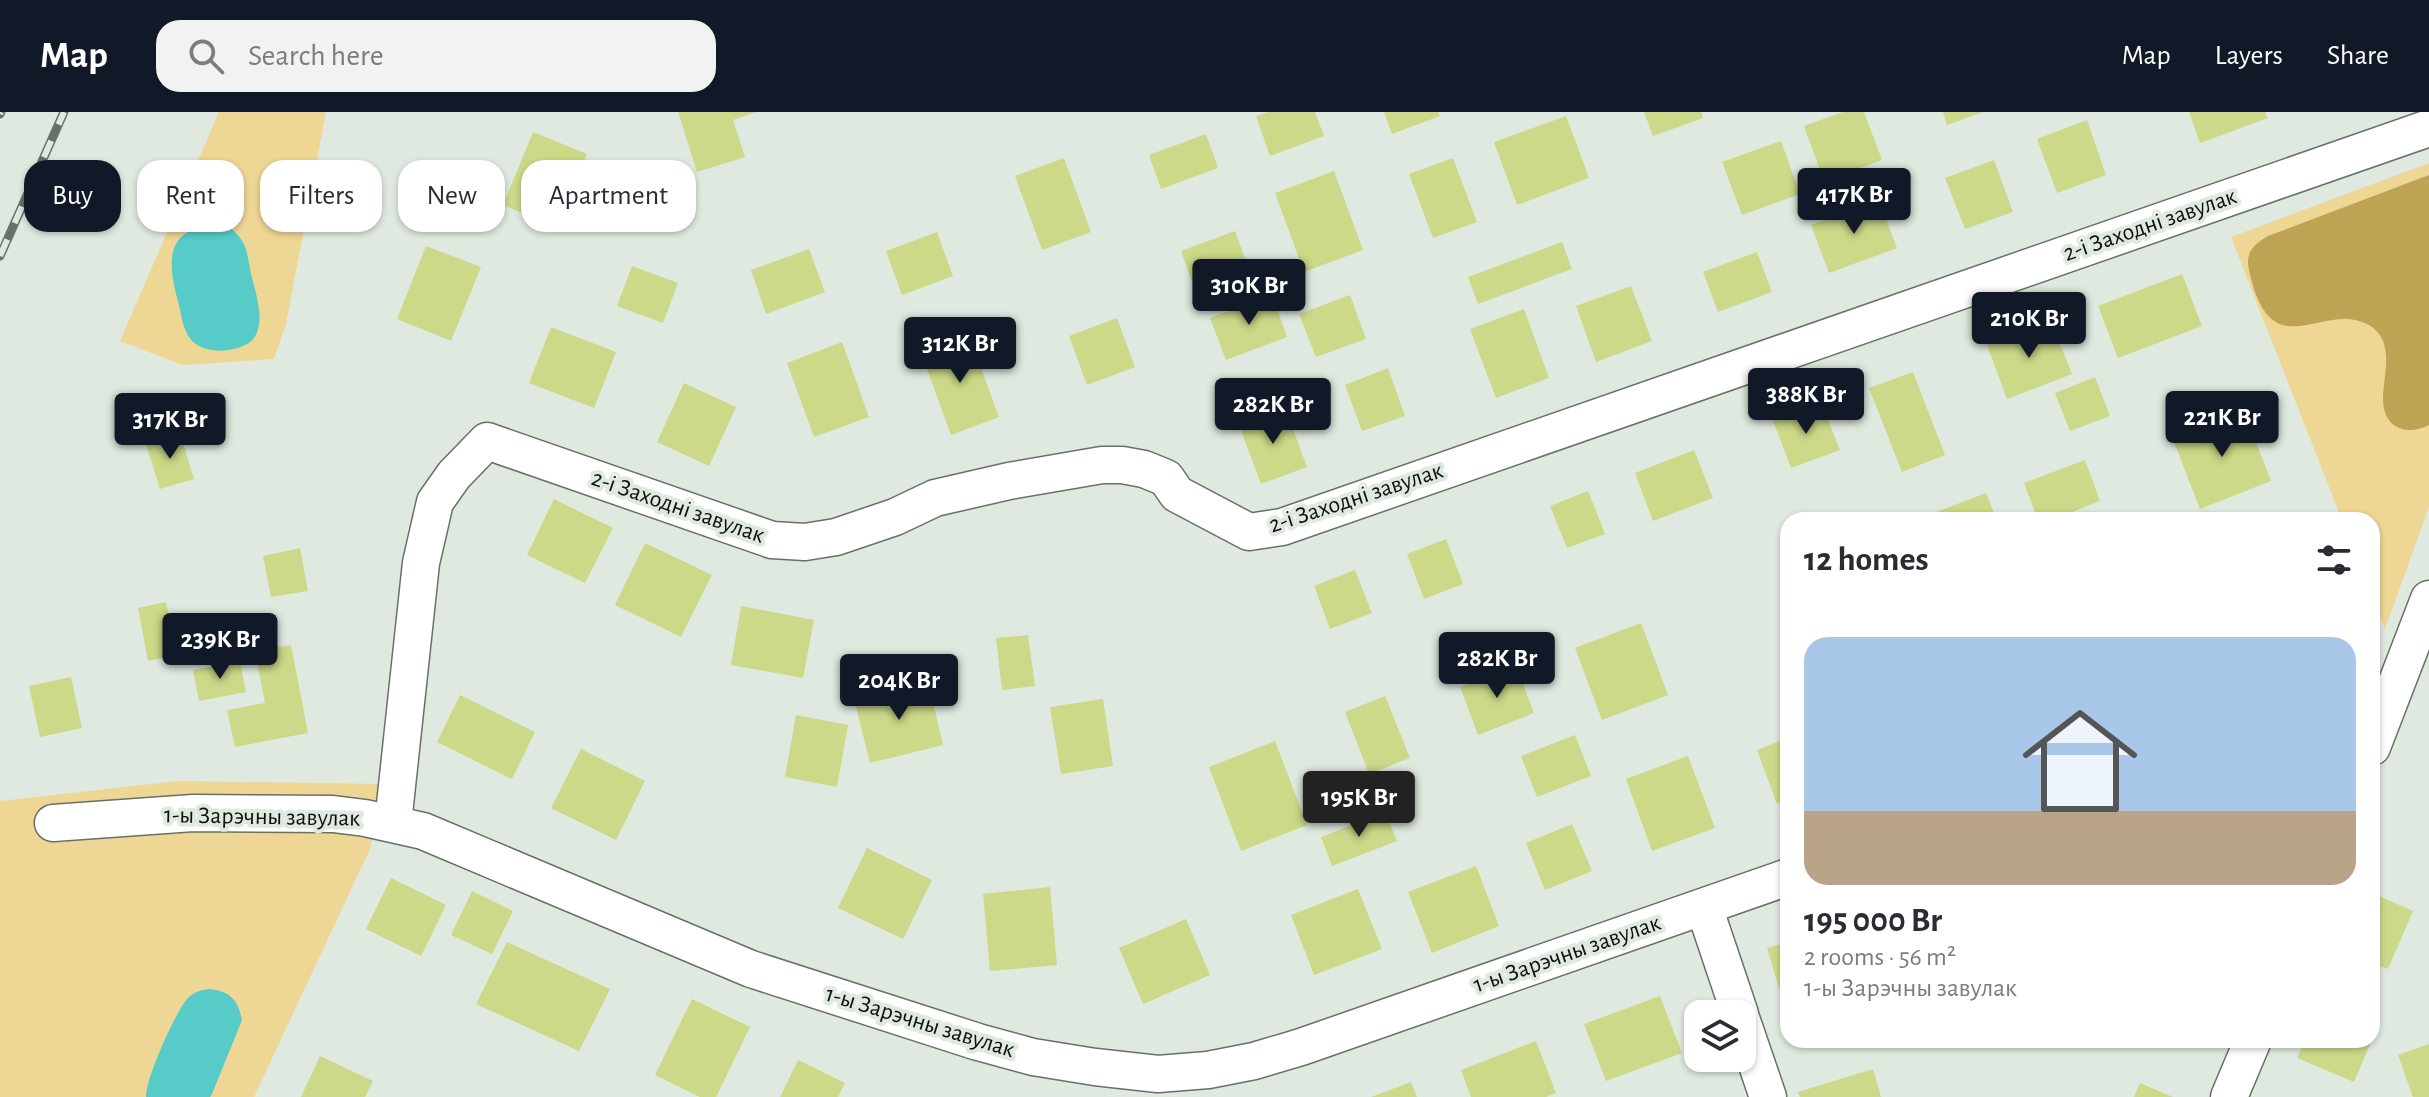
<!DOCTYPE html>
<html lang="en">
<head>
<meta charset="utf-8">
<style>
	:root { --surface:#fff; --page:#f2f2f3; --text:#2b2b33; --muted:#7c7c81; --accent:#111827 }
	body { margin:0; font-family:"Alegreya Sans",sans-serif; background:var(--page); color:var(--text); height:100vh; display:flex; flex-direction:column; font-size:30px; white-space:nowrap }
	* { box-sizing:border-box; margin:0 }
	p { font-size:26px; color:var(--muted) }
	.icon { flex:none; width:44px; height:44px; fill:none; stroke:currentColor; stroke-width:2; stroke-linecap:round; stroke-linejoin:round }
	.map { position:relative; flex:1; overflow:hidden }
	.panel { position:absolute; left:1780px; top:400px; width:600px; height:536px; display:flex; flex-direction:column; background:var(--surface); border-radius:24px; box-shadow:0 2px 6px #0004 }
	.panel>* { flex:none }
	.top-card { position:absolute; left:24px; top:48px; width:760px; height:72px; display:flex; gap:16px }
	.controls { position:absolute; left:1684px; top:888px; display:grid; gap:16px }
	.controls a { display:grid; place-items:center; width:72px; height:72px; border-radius:16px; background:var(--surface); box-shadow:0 2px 6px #0004; font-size:40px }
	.price { position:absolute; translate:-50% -68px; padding:0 18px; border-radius:8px; background:var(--accent); color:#fff; font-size:26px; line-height:52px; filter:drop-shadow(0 2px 4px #0008) }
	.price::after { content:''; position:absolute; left:50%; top:48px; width:24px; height:18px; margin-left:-12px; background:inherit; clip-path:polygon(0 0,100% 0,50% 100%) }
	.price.current { background:#222; color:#fff }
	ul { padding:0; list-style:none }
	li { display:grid; align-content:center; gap:16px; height:424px; padding:0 24px }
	li span { display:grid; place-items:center; height:248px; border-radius:24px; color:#555 }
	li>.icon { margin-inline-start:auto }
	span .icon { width:144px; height:144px; fill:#fffc; stroke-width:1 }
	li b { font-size:34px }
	h2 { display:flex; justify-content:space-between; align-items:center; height:96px; padding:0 24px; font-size:34px }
	.chip { padding:0 28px; border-radius:24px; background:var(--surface); box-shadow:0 2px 6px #0004; font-size:28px; line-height:72px }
	.chip.current { background:var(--accent); color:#fff }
	header { display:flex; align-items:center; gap:48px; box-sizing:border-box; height:112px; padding:0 40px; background:var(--accent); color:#fff }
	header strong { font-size:38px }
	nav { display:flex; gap:44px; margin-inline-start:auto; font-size:28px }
	.search { width:560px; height:72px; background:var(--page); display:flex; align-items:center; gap:20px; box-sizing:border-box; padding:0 28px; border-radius:24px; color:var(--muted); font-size:30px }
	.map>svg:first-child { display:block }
</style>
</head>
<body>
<header>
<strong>Map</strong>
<div class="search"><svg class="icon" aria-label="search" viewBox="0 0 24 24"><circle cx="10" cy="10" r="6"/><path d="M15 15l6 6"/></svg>Search here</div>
<nav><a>Map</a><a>Layers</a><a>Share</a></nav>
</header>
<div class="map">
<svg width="2429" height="985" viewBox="0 0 2429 985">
	<rect width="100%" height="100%" fill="#e0e9df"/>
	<g fill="#eed694">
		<path d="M219,0H326L286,212L274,247L183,253L120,229Z"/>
		<path d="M2429,51V395L2385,517L2372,484V408H2342L2231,125Z"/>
		<path d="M178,669L384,672L370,737L254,985H0V689Z"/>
	</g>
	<path fill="#bfa354" d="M2429,63V313C2405,325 2383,315 2383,287C2383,263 2396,229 2369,213C2322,187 2271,260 2249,158C2245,140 2254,132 2268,124Z"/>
	<g fill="#56cbc8">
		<path d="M216,112L228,114C234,119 240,124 244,132C248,141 249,153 251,162C256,183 271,223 243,234C229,240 208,241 196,232C184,224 182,206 179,193C168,153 162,117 216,112Z"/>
		<path d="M209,877C230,879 238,888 242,908L212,982L210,985H146C145,968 175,901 187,887C194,880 200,878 209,877Z"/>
	</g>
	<g fill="#ccd988">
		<path d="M678,0H757L733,8L745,45L697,60Z"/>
		<path d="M1268,0H1315L1324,24L1270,44L1256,4Z"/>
		<path d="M1384,0H1438L1440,4L1392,22Z"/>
		<path d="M1644,0H1701L1703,6L1653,24Z"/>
		<path d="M1843,0H1864L1882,48L1824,69L1804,14Z"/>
		<path d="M1943,0H1983L1947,13Z"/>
		<path d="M2189,0H2265L2268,6L2200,31Z"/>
		<path d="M1566,4L1589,66L1517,93L1494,30Z"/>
		<path d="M2087,8L2106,63L2057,81L2037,27Z"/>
		<path d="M533,20L587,42L558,116L503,93Z"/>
		<path d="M1206,22L1218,56L1161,77L1149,43Z"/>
		<path d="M1781,29L1800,82L1742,103L1722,50Z"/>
		<path d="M1064,46L1091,120L1042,138L1015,64Z"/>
		<path d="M1453,46L1477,110L1433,126L1409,62Z"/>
		<path d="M1994,48L2013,100L1965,117L1945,66Z"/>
		<path d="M1334,59L1363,138L1304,160L1275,81Z"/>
		<path d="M1879,88L1897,136L1829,161L1811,113Z"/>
		<path d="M1235,119L1252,166L1198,186L1181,139Z"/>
		<path d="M937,120L953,164L902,183L886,139Z"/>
		<path d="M1562,130L1572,157L1478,192L1468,165Z"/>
		<path d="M426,134L481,155L451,229L397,207Z"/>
		<path d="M809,137L825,180L766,202L751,158Z"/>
		<path d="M1757,140L1772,180L1718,200L1703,160Z"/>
		<path d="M632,154L678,171L663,211L617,194Z"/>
		<path d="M2182,162L2202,214L2118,246L2098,194Z"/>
		<path d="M1631,174L1652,229L1596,250L1576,194Z"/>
		<path d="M1272,183L1287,225L1226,248L1210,206Z"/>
		<path d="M1350,183L1366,227L1316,245L1299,202Z"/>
		<path d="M1524,197L1549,266L1496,286L1470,217Z"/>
		<path d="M1117,206L1135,255L1087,273L1069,224Z"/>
		<path d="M2051,209L2072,262L2007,287L1987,233Z"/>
		<path d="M551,215L616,240L594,296L529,271Z"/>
		<path d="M969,223L999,305L951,323L921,241Z"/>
		<path d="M842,230L869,305L814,325L787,251Z"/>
		<path d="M1388,256L1405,304L1362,319L1345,273Z"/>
		<path d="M1913,260L1945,343L1902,360L1869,276Z"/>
		<path d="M2095,265L2110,304L2070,319L2055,281Z"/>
		<path d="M684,271L736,295L709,354L657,330Z"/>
		<path d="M1821,291L1840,338L1791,356L1773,309Z"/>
		<path d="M1285,296L1307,355L1261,372L1239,313Z"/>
		<path d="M2243,297L2271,369L2200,397L2172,325Z"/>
		<path d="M180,321L194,367L160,377L146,332Z"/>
		<path d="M1694,338L1713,386L1653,409L1635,361Z"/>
		<path d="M2085,348L2100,389L2052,408H2038L2024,371Z"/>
		<path d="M1588,379L1605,422L1567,436L1550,394Z"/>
		<path d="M1986,381L1997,408H1933L1931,402Z"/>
		<path d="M554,387L613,416L585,471L527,443Z"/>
		<path d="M1446,427L1463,472L1424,487L1407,442Z"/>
		<path d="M645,431L712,463L681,525L615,493Z"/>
		<path d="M300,436L308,479L271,485L263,444Z"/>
		<path d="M1355,458L1372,501L1330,517L1314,474Z"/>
		<path d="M166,490L177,543L148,549L138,496Z"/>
		<path d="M741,494L814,508L803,566L731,553Z"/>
		<path d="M1641,511L1668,583L1602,608L1575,536Z"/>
		<path d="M1028,523L1035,574L1002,578L996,526Z"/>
		<path d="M291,533L308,621L235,635L227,598L265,591L255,539Z"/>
		<path d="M240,549L246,580L199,589L193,558Z"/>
		<path d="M1516,554L1534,601L1478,623L1460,575Z"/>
		<path d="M71,565L82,616L40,625L29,574Z"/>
		<path d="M928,569L943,633L870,651L854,587Z"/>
		<path d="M460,583L535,620L512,667L437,630Z"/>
		<path d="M1385,584L1410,646L1369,662L1345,600Z"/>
		<path d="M1103,587L1113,654L1061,662L1050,595Z"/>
		<path d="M796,603L848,613L837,675L785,665Z"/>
		<path d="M1575,623L1591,664L1537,685L1521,644Z"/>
		<path d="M1788,626V687L1777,692L1757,638Z"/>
		<path d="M1275,629L1307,713L1241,739L1209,655Z"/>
		<path d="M581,637L645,669L616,728L551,696Z"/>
		<path d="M1688,644L1715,716L1652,739L1626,667Z"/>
		<path d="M1385,700L1397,729L1332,754L1321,725Z"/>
		<path d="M1572,712L1592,759L1545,778L1526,731Z"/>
		<path d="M867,736L932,768L903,827L838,796Z"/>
		<path d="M1476,754L1499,814L1432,841L1408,780Z"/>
		<path d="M391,766L446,793L421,844L366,817Z"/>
		<path d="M1050,775L1057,853L990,859L983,782Z"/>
		<path d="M1358,777L1382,837L1314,863L1291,803Z"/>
		<path d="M472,779L513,799L492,842L451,823Z"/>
		<path d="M2372,781L2413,799L2388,857L2372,851Z"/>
		<path d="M1186,807L1210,863L1143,892L1119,836Z"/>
		<path d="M507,830L610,877L579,939L476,892Z"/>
		<path d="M1788,830V895L1785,896L1767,836Z"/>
		<path d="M1660,884L1682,941L1606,969L1584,912Z"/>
		<path d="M692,887L750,915L716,985H700L655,963Z"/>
		<path d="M2305,928H2361L2370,932L2354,970L2297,946Z"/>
		<path d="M1536,929L1556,981L1546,985H1471L1461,958Z"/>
		<path d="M2429,932V985H2413L2398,943Z"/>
		<path d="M320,944L373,969L365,985H301Z"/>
		<path d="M798,948L845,971L838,985H780Z"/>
		<path d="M1873,957L1881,985H1800L1798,980Z"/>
		<path d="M1411,970L1417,985H1371Z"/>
		<path d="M2140,971L2173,985H2134Z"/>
	</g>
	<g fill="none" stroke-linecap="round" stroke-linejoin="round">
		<g stroke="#687067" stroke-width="39">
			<g id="minor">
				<path d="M2372,635L2429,487"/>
				<path d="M53,711L193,701L333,702L365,706L423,719L751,857L978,930L1033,945L1095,955L1158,962L1208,958L1254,949L1301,935L1788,765"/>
				<path d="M393,711L421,451L435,390L454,363L487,329L772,428L805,430L836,425L895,405L935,386L1009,369L1102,353H1122L1144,357L1166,366L1177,382L1249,420L1282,415L2429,16"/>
				<path d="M1704,795L1740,902"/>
				<path d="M1742,909L1768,985"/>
				<path d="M2229,985L2253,928"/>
			</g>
		</g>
		<use href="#minor" stroke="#fff" stroke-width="36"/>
		<g stroke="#6a706a" stroke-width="9">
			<g id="rail">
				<path d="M0,2L1,0"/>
				<path d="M0,144L64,0"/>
			</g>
		</g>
		<use href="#rail" stroke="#e0e9df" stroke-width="6" stroke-dasharray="18" stroke-linecap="butt"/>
	</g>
	<g text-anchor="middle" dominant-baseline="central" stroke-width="8" stroke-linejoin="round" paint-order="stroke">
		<g font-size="24" fill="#0d100d" stroke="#e0e9df">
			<text transform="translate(2150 113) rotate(-19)">2-і Заходні завулак</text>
			<text transform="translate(1356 386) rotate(-18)">2-і Заходні завулак</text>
			<text transform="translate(678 395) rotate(19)">2-і Заходні завулак</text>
			<text transform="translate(262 705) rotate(1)">1-ы Зарэчны завулак</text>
			<text transform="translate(1567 842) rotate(-19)">1-ы Зарэчны завулак</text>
			<text transform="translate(920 910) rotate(17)">1-ы Зарэчны завулак</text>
		</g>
	</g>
</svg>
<div class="controls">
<a><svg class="icon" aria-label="layers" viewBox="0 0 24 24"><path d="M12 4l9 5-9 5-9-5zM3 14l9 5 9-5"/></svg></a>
</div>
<b class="price" style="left:1854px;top:124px">417K Br</b>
<b class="price" style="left:1249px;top:215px">310K Br</b>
<b class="price" style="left:2029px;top:248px">210K Br</b>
<b class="price" style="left:960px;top:273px">312K Br</b>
<b class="price" style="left:1806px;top:324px">388K Br</b>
<b class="price" style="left:1273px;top:334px">282K Br</b>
<b class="price" style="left:2222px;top:347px">221K Br</b>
<b class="price" style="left:170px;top:349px">317K Br</b>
<b class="price" style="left:220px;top:569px">239K Br</b>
<b class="price" style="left:1497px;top:588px">282K Br</b>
<b class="price" style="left:899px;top:610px">204K Br</b>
<b class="price current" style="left:1359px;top:727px">195K Br</b>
<div class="top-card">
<a class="chip current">Buy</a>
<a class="chip">Rent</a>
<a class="chip">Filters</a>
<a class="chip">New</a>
<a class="chip">Apartment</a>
</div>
<section class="panel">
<h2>12 homes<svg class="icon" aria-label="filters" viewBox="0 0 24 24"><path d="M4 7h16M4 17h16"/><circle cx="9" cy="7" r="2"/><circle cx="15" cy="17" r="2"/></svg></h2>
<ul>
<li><span style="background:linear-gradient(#a9c7e8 70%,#b9a48a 0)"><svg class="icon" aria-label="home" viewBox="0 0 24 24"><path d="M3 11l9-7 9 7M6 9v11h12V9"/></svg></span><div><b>195 000 Br</b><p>2 rooms · 56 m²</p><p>1-ы Зарэчны завулак</p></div></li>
</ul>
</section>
</div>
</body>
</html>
